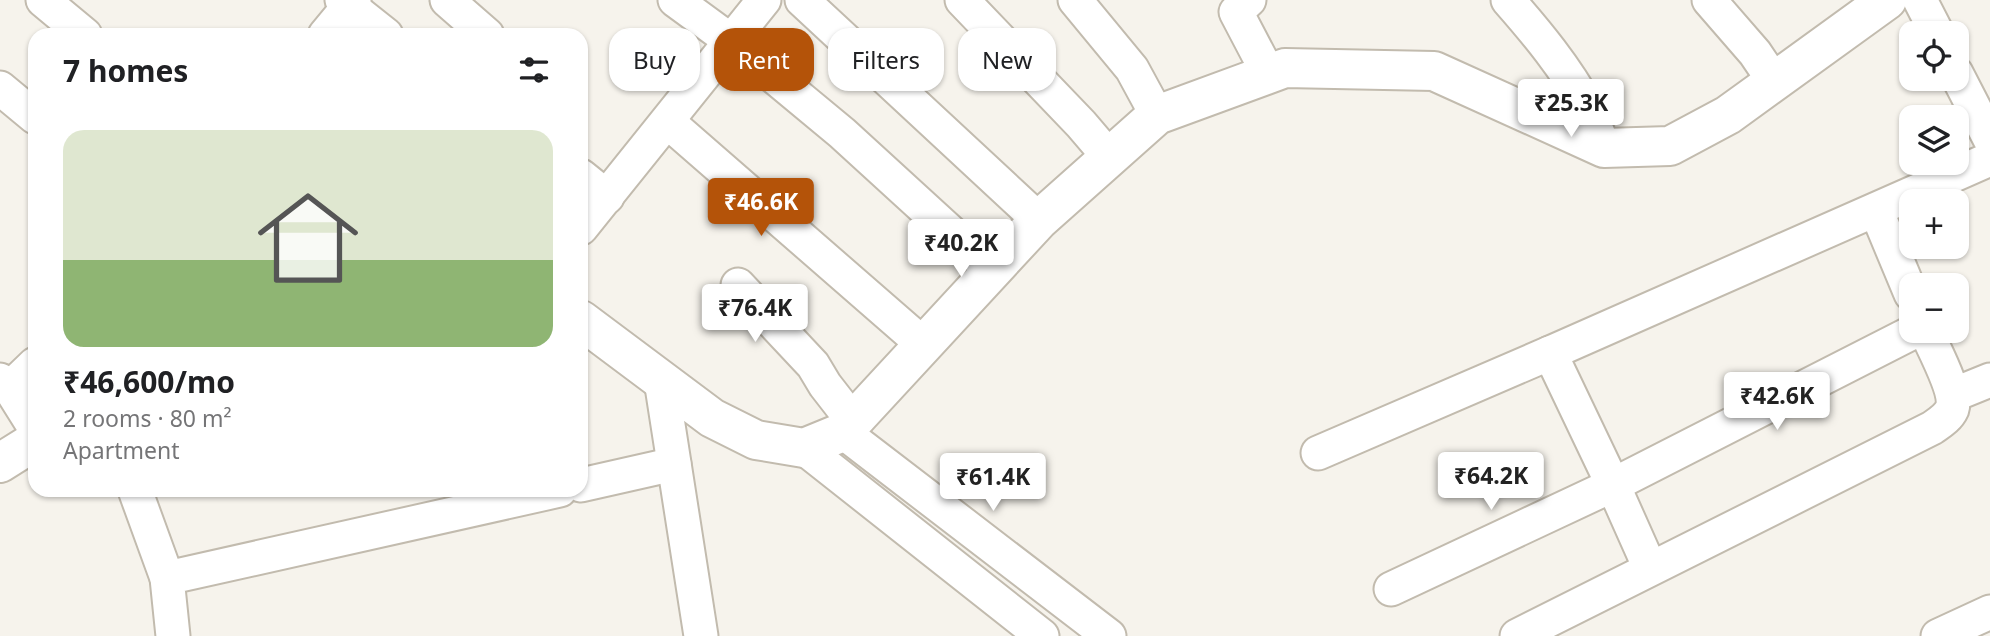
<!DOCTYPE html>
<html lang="en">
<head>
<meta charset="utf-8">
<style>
	:root { --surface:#fff; --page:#f6f6f6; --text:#202124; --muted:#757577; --line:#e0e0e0; --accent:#b45309 }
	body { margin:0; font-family:"Noto Sans",sans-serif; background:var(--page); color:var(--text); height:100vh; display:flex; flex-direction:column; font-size:26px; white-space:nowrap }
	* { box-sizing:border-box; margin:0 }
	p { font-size:23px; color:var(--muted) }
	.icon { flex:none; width:38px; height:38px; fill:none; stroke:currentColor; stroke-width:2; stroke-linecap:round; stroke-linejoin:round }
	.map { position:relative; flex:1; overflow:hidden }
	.details { position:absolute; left:28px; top:28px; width:560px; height:469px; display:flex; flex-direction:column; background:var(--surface); border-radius:21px; box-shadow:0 2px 5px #0004 }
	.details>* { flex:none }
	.guide { position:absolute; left:609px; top:28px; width:665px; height:63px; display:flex; gap:14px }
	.buttons { position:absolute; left:1899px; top:21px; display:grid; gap:14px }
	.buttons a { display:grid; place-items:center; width:70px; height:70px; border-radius:14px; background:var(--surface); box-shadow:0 2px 5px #0004; font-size:35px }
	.price { position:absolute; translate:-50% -60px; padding:0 16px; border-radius:7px; background:#fff; color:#222; font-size:23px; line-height:46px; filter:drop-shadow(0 2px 4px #0008) }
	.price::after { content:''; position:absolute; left:50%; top:42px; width:21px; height:16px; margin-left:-10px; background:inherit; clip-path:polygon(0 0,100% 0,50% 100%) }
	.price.active { background:var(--accent); color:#fff }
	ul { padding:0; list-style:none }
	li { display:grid; align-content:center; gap:14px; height:371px; padding:0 35px }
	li+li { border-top:2px solid var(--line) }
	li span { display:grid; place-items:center; height:217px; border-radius:21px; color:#555 }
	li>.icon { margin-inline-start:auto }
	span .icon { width:126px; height:126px; fill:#fffc; stroke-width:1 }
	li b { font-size:30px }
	h2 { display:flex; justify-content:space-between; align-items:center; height:84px; padding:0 35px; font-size:30px }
	.chip { padding:0 24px; border-radius:21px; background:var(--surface); box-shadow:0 2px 5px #0004; font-size:24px; line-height:63px }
	.chip.active { background:var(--accent); color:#fff }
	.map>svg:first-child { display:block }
</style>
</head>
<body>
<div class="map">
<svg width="1990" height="636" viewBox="0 0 1990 636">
	<rect width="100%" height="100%" fill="#f6f3ec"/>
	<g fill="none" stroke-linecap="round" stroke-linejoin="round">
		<g stroke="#c2bbae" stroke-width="37">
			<g id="minor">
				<path d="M43,0L85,35"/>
				<path d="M342,0L386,35"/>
				<path d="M447,0L487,35"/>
				<path d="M675,0L731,41L842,133L993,271"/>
				<path d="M802,0L1039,220"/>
				<path d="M962,0L1081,124L1110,158"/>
				<path d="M1075,0L1132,69L1157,115"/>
				<path d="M1249,0L1236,12L1269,75"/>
				<path d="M1508,0C1537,33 1566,68 1587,107C1593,120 1598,134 1604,148"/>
				<path d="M1709,0L1755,53L1774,81"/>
				<path d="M1920,0L1937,33"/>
				<path d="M325,35L354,0"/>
				<path d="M1956,73L1990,139"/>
				<path d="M0,88L35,117"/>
				<path d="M668,122L924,345"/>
				<path d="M581,176L607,197"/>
				<path d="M1876,210L1911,294"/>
				<path d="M581,228L764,0"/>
				<path d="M738,285L813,365L825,385L853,421"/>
				<path d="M0,380L10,388L35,428"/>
				<path d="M661,380L701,636"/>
				<path d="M10,388L35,364"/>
				<path d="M1953,395L1990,380"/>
				<path d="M843,432L1109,636"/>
				<path d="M804,448L1042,636"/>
				<path d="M1318,453L1550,353"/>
				<path d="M581,485L674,464"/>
				<path d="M135,490L167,578"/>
				<path d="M1650,568L1613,485L1550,353L1990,159"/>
				<path d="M1391,589L1613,485L1915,331"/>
				<path d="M173,636L167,578L560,490"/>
				<path d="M1517,636L1932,428C1939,423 1948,418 1952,409C1958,392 1933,348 1926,331"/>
				<path d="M1938,636L1990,612"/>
			</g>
		</g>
		<g stroke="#c2bbae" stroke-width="42">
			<g id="tertiary">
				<path d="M581,320L712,418L756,440L804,448L843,432L1039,220L1157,115L1285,68L1434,71L1604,148L1670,146L1728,115L1887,0"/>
				<path d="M0,463L35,441"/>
			</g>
		</g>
		<use href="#minor" stroke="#fff" stroke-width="33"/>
		<use href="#tertiary" stroke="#fff" stroke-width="38"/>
	</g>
</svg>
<div class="buttons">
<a><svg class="icon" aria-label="locate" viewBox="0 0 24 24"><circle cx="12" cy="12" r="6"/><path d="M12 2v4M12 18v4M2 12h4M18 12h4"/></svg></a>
<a><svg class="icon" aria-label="layers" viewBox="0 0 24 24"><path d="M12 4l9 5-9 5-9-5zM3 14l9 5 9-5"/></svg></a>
<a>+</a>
<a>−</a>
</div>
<b class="price" style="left:1571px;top:139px">₹25.3K</b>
<b class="price active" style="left:761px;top:238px">₹46.6K</b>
<b class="price" style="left:961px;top:279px">₹40.2K</b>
<b class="price" style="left:755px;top:344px">₹76.4K</b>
<b class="price" style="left:1777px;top:432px">₹42.6K</b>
<b class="price" style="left:1491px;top:512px">₹64.2K</b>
<b class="price" style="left:993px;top:513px">₹61.4K</b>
<div class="guide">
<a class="chip">Buy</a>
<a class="chip active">Rent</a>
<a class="chip">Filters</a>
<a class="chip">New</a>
</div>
<section class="details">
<h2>7 homes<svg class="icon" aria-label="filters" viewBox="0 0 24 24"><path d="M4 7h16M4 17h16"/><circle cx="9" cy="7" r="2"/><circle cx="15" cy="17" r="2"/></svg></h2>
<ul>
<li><span style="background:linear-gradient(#dfe7d0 60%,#8fb573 0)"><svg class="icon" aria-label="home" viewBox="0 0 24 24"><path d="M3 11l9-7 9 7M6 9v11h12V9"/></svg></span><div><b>₹46,600/mo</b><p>2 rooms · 80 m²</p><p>Apartment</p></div></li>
</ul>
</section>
</div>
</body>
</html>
